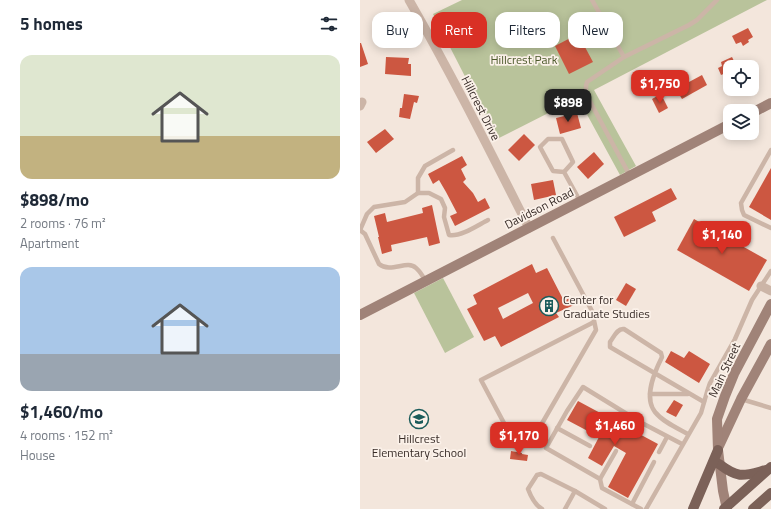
<!DOCTYPE html>
<html lang="en">
<head>
<meta charset="utf-8">
<style>
	:root { --surface:#fff; --page:#f2f2f3; --text:#1f2937; --muted:#747a83; --accent:#d93025 }
	body { margin:0; font-family:"Titillium Web",sans-serif; background:var(--page); color:var(--text); height:100vh; display:flex; flex-direction:column; font-size:15px; white-space:nowrap }
	* { box-sizing:border-box; margin:0 }
	p { font-size:13px; color:var(--muted) }
	.icon { flex:none; width:22px; height:22px; fill:none; stroke:currentColor; stroke-width:2; stroke-linecap:round; stroke-linejoin:round }
	.map { position:relative; flex:1; overflow:hidden }
	.drawer { display:flex; flex-direction:column; background:var(--surface); width:360px }
	.drawer>* { flex:none }
	.hud { position:absolute; left:12px; top:12px; width:339px; height:36px; display:flex; gap:8px }
	.buttons { position:absolute; left:363px; top:60px; display:grid; gap:8px }
	.buttons a { display:grid; place-items:center; width:36px; height:36px; border-radius:8px; background:var(--surface); box-shadow:0 2px 10px #0003; font-size:20px }
	.price { position:absolute; translate:-50% -34px; padding:0 9px; border-radius:8px; background:var(--accent); color:#fff; font-size:13px; line-height:26px; filter:drop-shadow(0 1px 2px #0008) }
	.price::after { content:''; position:absolute; left:50%; top:24px; width:12px; height:9px; margin-left:-6px; background:inherit; clip-path:polygon(0 0,100% 0,50% 100%) }
	.price.current { background:#222; color:#fff }
	ul { padding:0; list-style:none }
	li { display:grid; align-content:center; gap:8px; height:212px; padding:0 20px }
	li span { display:grid; place-items:center; height:124px; border-radius:12px; color:#555 }
	li>.icon { margin-inline-start:auto }
	span .icon { width:72px; height:72px; fill:#fffc; stroke-width:1 }
	li b { font-size:17px }
	h2 { display:flex; justify-content:space-between; align-items:center; height:48px; padding:0 20px; font-size:17px }
	.chip { padding:0 14px; border-radius:12px; background:var(--surface); box-shadow:0 2px 10px #0003; font-size:14px; line-height:36px }
	.chip.current { background:var(--accent); color:#fff }
	main { display:flex; flex:1; min-height:0 }
	.map>svg:first-child { display:block }
</style>
</head>
<body>
<main>
<section class="drawer">
<h2>5 homes<svg class="icon" aria-label="filters" viewBox="0 0 24 24"><path d="M4 7h16M4 17h16"/><circle cx="9" cy="7" r="2"/><circle cx="15" cy="17" r="2"/></svg></h2>
<ul>
<li><span style="background:linear-gradient(#dfe7d0 65%,#c2b280 0)"><svg class="icon" aria-label="home" viewBox="0 0 24 24"><path d="M3 11l9-7 9 7M6 9v11h12V9"/></svg></span><div><b>$898/mo</b><p>2 rooms · 76 m²</p><p>Apartment</p></div></li>
<li><span style="background:linear-gradient(#a9c7e8 70%,#9aa5b1 0)"><svg class="icon" aria-label="home" viewBox="0 0 24 24"><path d="M3 11l9-7 9 7M6 9v11h12V9"/></svg></span><div><b>$1,460/mo</b><p>4 rooms · 152 m²</p><p>House</p></div></li>
</ul>
</section>
<div class="map">
<svg width="411" height="509" viewBox="0 0 411 509">
	<rect width="100%" height="100%" fill="#f3e6dc"/>
	<g fill="#b9c39b">
		<path d="M102,0H407L234,90L276,166L260,175L218,98L137,139L73,14Z"/>
		<path d="M83,278L114,337L85,353L54,293Z"/>
	</g>
	<g fill="#cc5741" fill-rule="evenodd">
		<path d="M388,28L393,37L388,40L389,42L383,46L381,42L376,44L372,36Z"/>
		<path d="M218,34L233,62L209,74L195,46Z"/>
		<path d="M0,43H1L8,64L0,67Z"/>
		<path d="M26,57L49,58L48,64H51V76L25,74Z"/>
		<path d="M372,57L377,67H370V79L366,73L361,75L358,68L362,66L361,62Z"/>
		<path d="M342,75L347,85L322,99L316,89Z"/>
		<path d="M44,94L59,96L57,103L54,102L50,119L39,117L40,108H42Z"/>
		<path d="M301,94L308,108L299,113L292,99Z"/>
		<path d="M217,113L221,128L200,134L196,118Z"/>
		<path d="M25,129L34,139L16,153L7,142Z"/>
		<path d="M164,134L175,145L159,161L148,150Z"/>
		<path d="M234,152L244,164L228,179L217,167Z"/>
		<path d="M102,156L107,165L101,169L106,179L103,182L113,193L118,202L125,198L130,208L95,226L90,216L97,213L86,192L79,180L73,184L68,174Z"/>
		<path d="M411,168V220L389,207Z"/>
		<path d="M193,180L196,195L174,200L171,184Z"/>
		<path d="M311,188L317,199L292,212L296,221L264,237L254,217Z"/>
		<path d="M72,205L80,243L69,246L67,237L31,245L32,251L22,254L18,237H19L14,216L25,213L27,222L63,213L62,208Z"/>
		<path d="M334,219L407,260L389,291L317,250Z"/>
		<path d="M172,264L176,273L187,268L204,301L211,297L214,305L196,313L199,317L141,347L135,336L124,341L107,309L117,304L113,295ZM168,293L173,303L143,319L138,308Z"/>
		<path d="M266,283L276,289L266,306L256,300Z"/>
		<path d="M311,351L324,358L329,351L350,364L339,383L305,362Z"/>
		<path d="M314,400L323,405L316,417L306,412Z"/>
		<path d="M218,401L298,444L268,498L248,487L266,453L254,446L242,466L228,458L239,437L207,420Z"/>
		<path d="M151,451L162,453V454L168,455L167,461L150,459Z"/>
	</g>
	<g fill="none" stroke-linecap="round" stroke-linejoin="round">
		<g stroke="#ccb5a7" stroke-width="4.5">
			<path d="M232,0L264,57"/>
			<path d="M411,150L381,203L382,210L384,215L411,228"/>
			<path d="M204,172L213,162L202,139H188L180,147L193,171L204,172L220,201"/>
			<path d="M270,176L226,94V86L227,82L264,57L329,25L337,20L357,0"/>
			<path d="M58,193H69L81,199L85,208L84,217L89,235C101,237 118,225 128,220"/>
			<path d="M0,230L7,214L14,207L45,202L58,193V178L65,166L93,150"/>
			<path d="M0,230L5,234L19,264C31,274 47,259 56,268C60,271 63,277 66,281"/>
			<path d="M193,238L232,311L236,330L173,439L161,445L153,440L121,380L234,322"/>
			<path d="M290,394H328"/>
			<path d="M381,399L411,408"/>
			<path d="M197,428L230,446"/>
			<path d="M328,434C317,428 303,422 295,412C283,397 295,371 302,357L301,353L264,329C257,328 254,337 250,342V347L344,402"/>
			<path d="M299,452L307,437"/>
			<path d="M240,479L256,451"/>
			<path d="M272,504L294,462"/>
			<path d="M182,509C175,505 171,497 168,489L177,475L181,474L215,491"/>
			<path d="M205,509L215,491L245,509"/>
			<path d="M281,509L242,488L240,479L186,448L207,411L223,387L280,422L322,444"/>
			<path d="M286,509L341,413L347,392L350,383L375,339L392,300L411,271"/>
		</g>
		<g stroke="#ccb5a7" stroke-width="9">
			<path d="M49,0C92,75 130,151 169,228"/>
			<path d="M0,106L2,102"/>
			<path d="M401,286L411,291"/>
		</g>
		<g stroke="#a08378" stroke-width="10">
			<path d="M392,113L411,103"/>
			<path d="M0,315L370,124"/>
			<path d="M359,446L381,399L411,344"/>
			<path d="M367,509L363,491L358,450L357,419L365,396L374,374L411,304"/>
		</g>
		<g stroke="#7b6158" stroke-width="10">
			<path d="M359,464C379,479 383,476 406,470"/>
			<path d="M333,509L358,450"/>
			<path d="M364,509L411,467"/>
			<path d="M393,509L411,493"/>
		</g>
	</g>
	<defs>
		<g id="building-ring" transform="scale(1)"><circle r="9.5" fill="#fbf1e9" stroke="#1b5c5b" stroke-width="1.5"/><path d="M-4-6H4V6H1V3H-1V6H-4ZM-2.5-4.3h1.7v1.8h-1.7ZM.8-4.3h1.7v1.8H.8ZM-2.5-1h1.7V.8h-1.7ZM.8-1h1.7V.8H.8Z" fill="#1b5c5b"/></g>
		<g id="school-ring" transform="scale(1)"><circle r="9.5" fill="#fbf1e9" stroke="#1b5c5b" stroke-width="1.5"/><path d="M0-5L7-2L0 1L-7-2ZM-4 1L0 2.5L4 1V4Q0 6-4 4Z" fill="#1b5c5b"/></g>
	</defs>
	<g fill-rule="evenodd">
		<use href="#building-ring" x="189" y="306"/>
		<use href="#school-ring" x="59" y="419"/>
	</g>
	<g text-anchor="middle" dominant-baseline="central" stroke-width="3.5" stroke-linejoin="round" paint-order="stroke">
		<g font-size="12" fill="#4b582a" stroke="#fbf1e9">
			<text x="164" y="59">Hillcrest Park</text>
		</g>
		<g font-size="12" fill="#382c28" stroke="#fbf1e9">
			<text transform="translate(121 108) rotate(63)">Hillcrest Drive</text>
			<text transform="translate(179 208) rotate(-27)">Davidson Road</text>
			<text transform="translate(364 370) rotate(-65)">Main Street</text>
		</g>
		<g font-size="12" fill="#382c28" stroke="#fbf1e9" text-anchor="start">
			<text x="203" y="299">Center for<tspan x="203" dy="14">Graduate Studies</tspan></text>
			<text x="59" y="438" text-anchor="middle">Hillcrest<tspan x="59" dy="14">Elementary School</tspan></text>
		</g>
	</g>
</svg>
<div class="buttons">
<a><svg class="icon" aria-label="locate" viewBox="0 0 24 24"><circle cx="12" cy="12" r="6"/><path d="M12 2v4M12 18v4M2 12h4M18 12h4"/></svg></a>
<a><svg class="icon" aria-label="layers" viewBox="0 0 24 24"><path d="M12 4l9 5-9 5-9-5zM3 14l9 5 9-5"/></svg></a>
</div>
<b class="price" style="left:300px;top:104px">$1,750</b>
<b class="price current" style="left:208px;top:123px">$898</b>
<b class="price" style="left:362px;top:255px">$1,140</b>
<b class="price" style="left:255px;top:446px">$1,460</b>
<b class="price" style="left:159px;top:456px">$1,170</b>
<div class="hud">
<a class="chip">Buy</a>
<a class="chip current">Rent</a>
<a class="chip">Filters</a>
<a class="chip">New</a>
</div>
</div>
</main>
</body>
</html>
